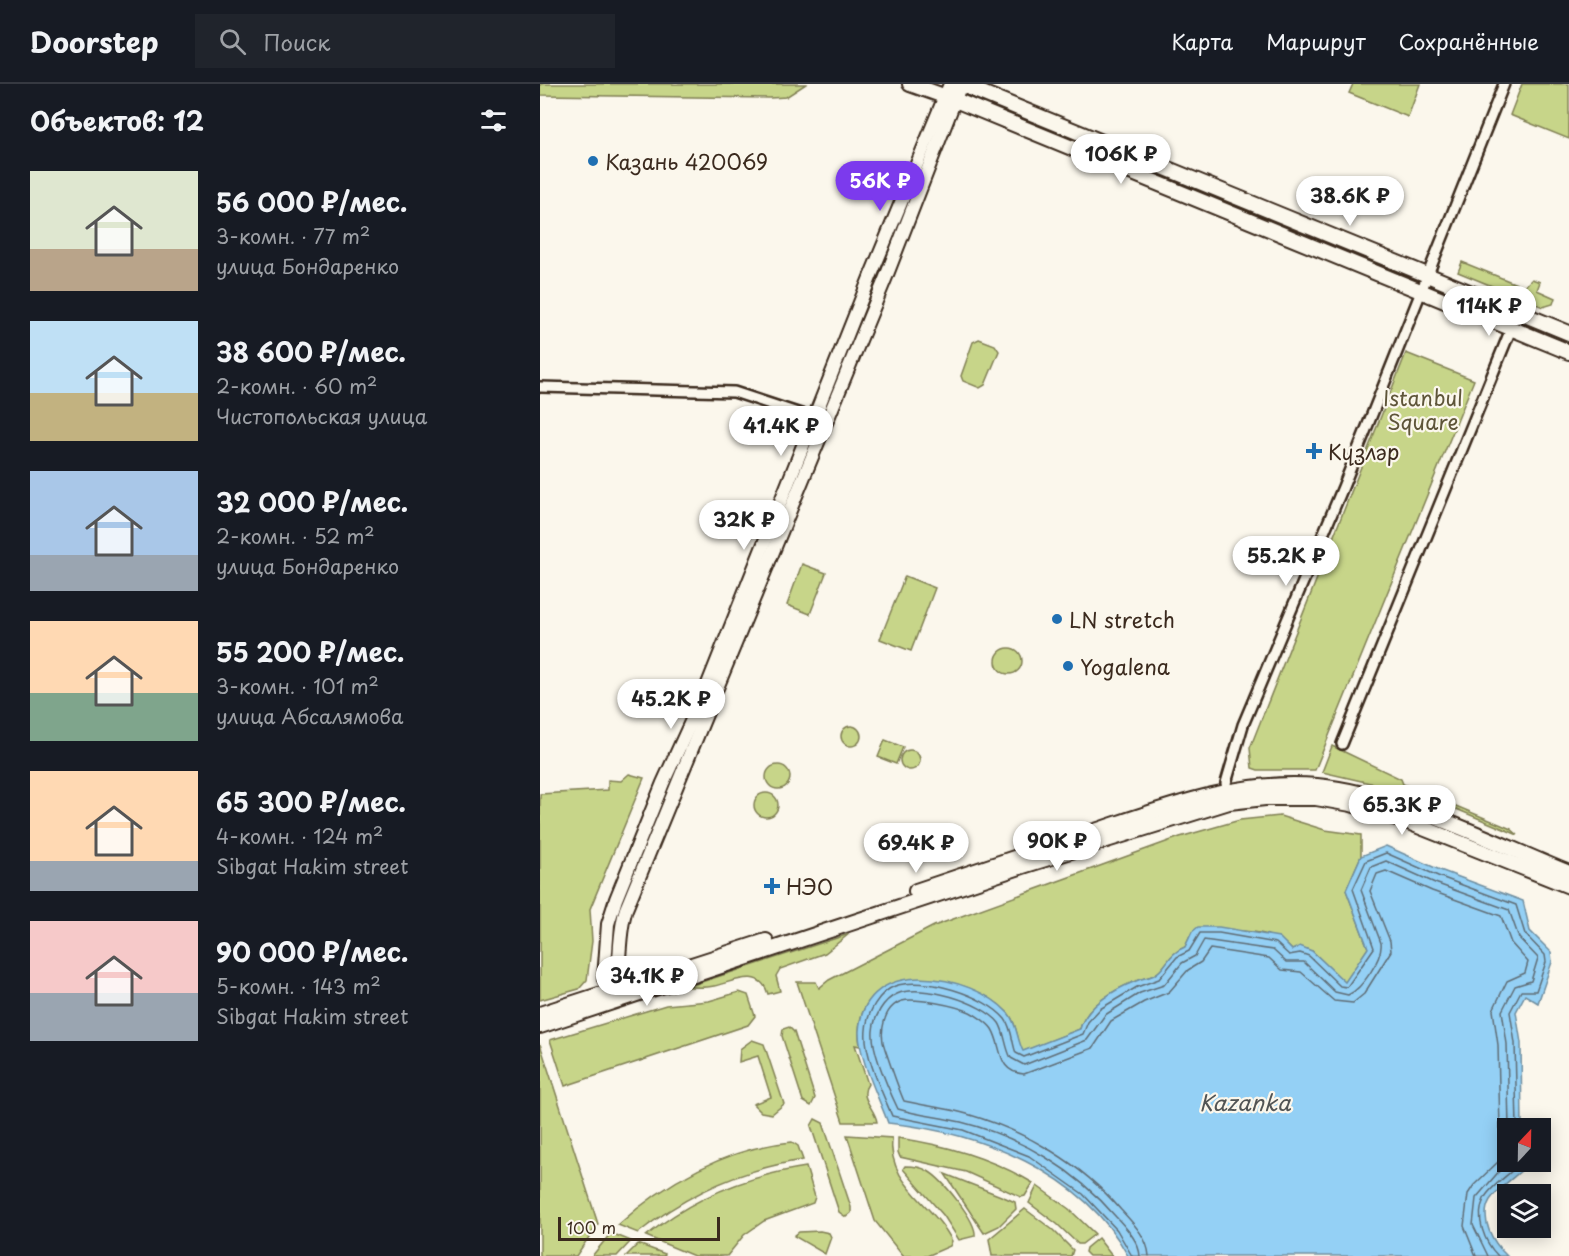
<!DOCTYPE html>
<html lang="ru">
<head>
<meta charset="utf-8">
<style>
	:root { --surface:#171b24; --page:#20242c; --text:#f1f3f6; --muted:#9ea1a6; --line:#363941; --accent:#7c3aed }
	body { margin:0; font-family:"Playpen Sans",sans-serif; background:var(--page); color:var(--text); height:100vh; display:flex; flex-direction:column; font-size:22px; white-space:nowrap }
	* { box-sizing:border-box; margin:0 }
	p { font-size:20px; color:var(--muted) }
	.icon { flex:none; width:33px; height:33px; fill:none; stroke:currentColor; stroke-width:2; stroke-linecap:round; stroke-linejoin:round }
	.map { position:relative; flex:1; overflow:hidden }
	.details { display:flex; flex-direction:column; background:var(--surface); width:540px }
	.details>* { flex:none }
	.needle { width:39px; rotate:22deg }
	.tools { position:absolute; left:957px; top:1034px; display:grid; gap:12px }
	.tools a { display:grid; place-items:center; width:54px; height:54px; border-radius:0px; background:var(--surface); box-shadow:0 3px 15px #0003; font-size:30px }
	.scale { position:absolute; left:18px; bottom:15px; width:162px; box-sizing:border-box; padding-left:6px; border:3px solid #3b2a1e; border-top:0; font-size:16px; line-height:21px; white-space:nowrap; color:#3b2a1e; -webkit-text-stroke:4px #fbf7ec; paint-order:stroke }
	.price { position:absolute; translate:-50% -51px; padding:0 14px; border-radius:21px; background:#fff; color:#222; font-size:20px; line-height:39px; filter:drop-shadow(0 2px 3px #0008) }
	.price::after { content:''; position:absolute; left:50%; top:36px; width:18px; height:14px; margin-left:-9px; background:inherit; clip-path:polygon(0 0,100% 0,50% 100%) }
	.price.active { background:var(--accent); color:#fff }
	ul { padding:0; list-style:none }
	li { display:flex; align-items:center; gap:18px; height:150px; padding:0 30px }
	li span { display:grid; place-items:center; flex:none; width:168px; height:120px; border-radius:0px; color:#555 }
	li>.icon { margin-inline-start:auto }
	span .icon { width:72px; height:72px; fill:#fffc; stroke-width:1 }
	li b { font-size:26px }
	h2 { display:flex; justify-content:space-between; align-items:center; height:72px; padding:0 30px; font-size:26px }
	header { display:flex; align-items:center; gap:36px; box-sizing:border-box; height:84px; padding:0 30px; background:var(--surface); border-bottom:2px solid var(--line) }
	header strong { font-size:28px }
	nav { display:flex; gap:33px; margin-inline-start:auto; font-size:21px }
	.search { width:420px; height:54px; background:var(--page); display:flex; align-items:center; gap:15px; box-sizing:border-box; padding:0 21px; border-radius:0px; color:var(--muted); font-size:22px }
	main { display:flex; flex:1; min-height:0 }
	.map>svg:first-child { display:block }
</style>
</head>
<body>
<header>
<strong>Doorstep</strong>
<div class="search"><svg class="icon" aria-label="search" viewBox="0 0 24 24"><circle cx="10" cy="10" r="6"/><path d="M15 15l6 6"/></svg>Поиск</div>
<nav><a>Карта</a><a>Маршрут</a><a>Сохранённые</a></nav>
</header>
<main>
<section class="details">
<h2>Объектов: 12<svg class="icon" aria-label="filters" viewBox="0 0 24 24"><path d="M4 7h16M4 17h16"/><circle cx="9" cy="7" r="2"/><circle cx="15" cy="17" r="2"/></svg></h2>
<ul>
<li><span style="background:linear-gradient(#dfe7d0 65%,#b9a48a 0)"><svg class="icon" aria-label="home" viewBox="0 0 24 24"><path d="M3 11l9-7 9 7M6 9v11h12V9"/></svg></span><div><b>56 000 ₽/мес.</b><p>3-комн. · 77 m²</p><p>улица Бондаренко</p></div></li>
<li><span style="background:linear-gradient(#bfe0f5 60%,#c2b280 0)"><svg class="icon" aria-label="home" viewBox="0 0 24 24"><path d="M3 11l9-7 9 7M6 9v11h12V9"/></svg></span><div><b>38 600 ₽/мес.</b><p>2-комн. · 60 m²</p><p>Чистопольская улица</p></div></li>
<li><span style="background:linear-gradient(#a9c7e8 70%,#9aa5b1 0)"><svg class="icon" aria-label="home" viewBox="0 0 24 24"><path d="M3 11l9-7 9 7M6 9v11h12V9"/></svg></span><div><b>32 000 ₽/мес.</b><p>2-комн. · 52 m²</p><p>улица Бондаренко</p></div></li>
<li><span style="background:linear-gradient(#ffd9b3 60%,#7fa58c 0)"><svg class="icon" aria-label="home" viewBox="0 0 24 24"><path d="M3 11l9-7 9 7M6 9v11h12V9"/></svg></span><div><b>55 200 ₽/мес.</b><p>3-комн. · 101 m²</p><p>улица Абсалямова</p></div></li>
<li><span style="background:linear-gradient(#ffd9b3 75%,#9aa5b1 0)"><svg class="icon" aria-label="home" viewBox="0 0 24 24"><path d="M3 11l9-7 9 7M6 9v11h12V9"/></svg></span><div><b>65 300 ₽/мес.</b><p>4-комн. · 124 m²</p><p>Sibgat Hakim street</p></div></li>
<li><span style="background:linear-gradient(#f6c9c9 60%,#9aa5b1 0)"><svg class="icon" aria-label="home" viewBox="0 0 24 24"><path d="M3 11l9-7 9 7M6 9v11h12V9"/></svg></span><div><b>90 000 ₽/мес.</b><p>5-комн. · 143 m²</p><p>Sibgat Hakim street</p></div></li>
</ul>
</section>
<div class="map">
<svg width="1029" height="1172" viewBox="0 0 1029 1172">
	<rect width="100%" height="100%" fill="#fbf7ec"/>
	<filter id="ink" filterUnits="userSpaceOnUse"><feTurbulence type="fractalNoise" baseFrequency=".0167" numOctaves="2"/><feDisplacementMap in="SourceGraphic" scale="12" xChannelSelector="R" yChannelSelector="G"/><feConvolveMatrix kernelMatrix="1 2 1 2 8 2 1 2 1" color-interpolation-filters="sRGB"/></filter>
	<g filter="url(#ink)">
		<g fill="#c7d589" stroke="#818054" stroke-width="1.5">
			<path d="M0,0H266L246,13L230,14L0,11Z"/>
			<path d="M813,0H880L868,33L809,9Z"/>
			<path d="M982,0H1029V55L970,31Z"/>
			<path d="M922,178L984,203L992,195L1000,198L997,206L1015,214L1013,220L1003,223L918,188Z"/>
			<path d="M439,255L455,261L459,267L445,301L440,304L423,297L421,292L433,258Z"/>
			<path d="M866,269L934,296L775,686H718L712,684L710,664Z"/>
			<path d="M262,480L286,489L270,530L247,521Z"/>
			<path d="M365,492L395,504L371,567L340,555Z"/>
			<circle cx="469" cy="577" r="13"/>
			<circle cx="311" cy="652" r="10"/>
			<path d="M345,656L363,663L356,680L338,673Z"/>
			<path d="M792,662L861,695L863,700L971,745L978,751L902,719L852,704L782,688Z"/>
			<circle cx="370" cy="676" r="10"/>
			<circle cx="238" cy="693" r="12"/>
			<path d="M89,690L104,694L50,825L52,857L47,896L39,905L0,916V710L68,706V696L81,697Z"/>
			<circle cx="226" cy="721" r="12"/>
			<path d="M740,732L785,746L821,751V772L806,806L828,864L805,899L772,867L752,866C730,840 683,848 652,848L645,863C627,870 628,883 614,891C609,894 602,894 596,897C575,905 546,922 540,945L482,968C477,956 477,939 468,929C426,884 307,874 320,962L315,961L328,1000C318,1014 335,1024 337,1038H303L257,898H276L279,904L289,896L394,842L640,753L700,736Z"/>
			<path d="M309,850L285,869L240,885L236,892L240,907L228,910C220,883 193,898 174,902C165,904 155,903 146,903Z"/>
			<path d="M199,908L208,911L215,932L208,941L25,1002L10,956L126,921L169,917Z"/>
			<path d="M249,943L254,948L275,1014L271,1022L263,1017L242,952L243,945Z"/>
			<path d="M212,956L224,960L244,1020L232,1030L221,1028L213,1020L231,1013L218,972L199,978L200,965Z"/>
			<path d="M0,960L58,1140L36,1172H0Z"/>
			<path d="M275,1035L283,1039L311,1123V1129L306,1133L299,1128L271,1042Z"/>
			<path d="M307,1051L352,1054C347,1100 393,1119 412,1157L410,1162L387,1172H363L335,1137Z"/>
			<path d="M358,1054C407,1061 451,1074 493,1099L485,1112L481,1113L426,1088L360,1073L358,1068Z"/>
			<path d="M252,1058L258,1062L263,1076C201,1085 147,1110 98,1149L78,1141C124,1099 188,1063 252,1058Z"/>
			<path d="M365,1082C373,1082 382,1083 388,1087C402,1095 437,1137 435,1152L419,1156L404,1132L363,1085Z"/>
			<path d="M266,1083L275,1113L273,1119L224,1137L204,1151L187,1172H154L106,1152C152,1114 206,1092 266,1083Z"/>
			<path d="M405,1090L466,1114L475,1118L476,1125L459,1142L444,1149Z"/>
			<path d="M497,1102L529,1125L555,1150L542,1160H538L517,1140L489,1119Z"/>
			<path d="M485,1125L513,1146L533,1166L531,1172H452L449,1155Z"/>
			<path d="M280,1147L289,1149L291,1153L285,1170L254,1152L259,1148Z"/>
			<path d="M71,1149L91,1157L77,1172H52Z"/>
			<path d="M558,1154L572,1172H549L545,1168L546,1164Z"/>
			<path d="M98,1160L125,1170L124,1172H86Z"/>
		</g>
		<path fill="#94d0f5" stroke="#708e9f" stroke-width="1.5" d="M846,762L900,786L983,817L990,847L1011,868L1012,878L998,919L985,911L976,928L981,959L982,1044H968V1077H982V1086C972,1095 957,1105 950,1116C939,1135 953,1159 967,1172H588C543,1087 438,1048 348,1039C339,1014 318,973 319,947C324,870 432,889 468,929C477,939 477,956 483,967L540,945C546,922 575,905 596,897C602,894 609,894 614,891C628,883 627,870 645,863L652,848L658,843H679L739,853L752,866L760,862L772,867L805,898L828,864L806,806L821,772Z"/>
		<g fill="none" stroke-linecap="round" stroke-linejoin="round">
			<g stroke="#5f6c74" stroke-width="1.5">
				<path d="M592,1172L577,1146L543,1110L489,1072L423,1046L352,1032C343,1010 323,969 326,946C327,929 339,908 355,902C384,892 445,911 465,935C472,944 472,959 476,969L484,973L543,950L548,938L560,925L597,903L619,895L637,873L649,867L660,849H679L736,859L749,871L760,869L769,872L800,902L807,903L834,864L813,805L826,777L846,769L898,792L976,821L985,850L1005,871L1006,878L996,907H981L970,928L975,959L977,1044"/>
				<path d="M600,1172C599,1157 586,1144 576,1133C536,1086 481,1053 421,1038C400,1033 378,1031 358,1025C349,1006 331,967 333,947C334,933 343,916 357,910C381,899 443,918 459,939C465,948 465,963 471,974L484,981L547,956L565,931L600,909L624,901L642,879L655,872L664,856L733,866L746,878H764L795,908L808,911C822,905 843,874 841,859L821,806L831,783L846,777L895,799L969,826L979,854L998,874L991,897L975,902L962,927L967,960L969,1044"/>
				<path d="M609,1172C608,1154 593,1139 581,1126C541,1079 486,1047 427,1030C407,1024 385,1022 364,1017C357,1001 351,982 345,965C339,950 343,923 362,917C375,913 417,922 430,928C436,931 448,939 452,945C463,963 456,988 484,990L553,964L571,937L604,918L629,908L648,886L661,878L670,865L729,874L742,886L761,888L794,917L813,919L824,910L851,867L850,857L830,807L837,790L846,787L892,807L961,832L971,859L988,878L985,889L967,897L953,926L958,961L960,1046L966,1060L959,1077L934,1101L928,1110L924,1142L936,1172"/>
				<path d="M948,1172L933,1141L936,1114L968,1077"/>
				<path d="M958,1172C944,1158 935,1134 944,1115C949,1104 966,1093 975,1084L976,1077"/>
			</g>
			<g stroke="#3b2a1e" stroke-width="14">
				<g id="minor">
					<path d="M0,303L194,308L285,338"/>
					<path d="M802,660L971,245"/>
					<path d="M688,712L686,699L703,641L803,403L964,0"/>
				</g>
			</g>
			<g stroke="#3b2a1e" stroke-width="16">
				<g id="tertiary">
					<path d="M74,907C82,880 77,852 86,825L346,193L421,0"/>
					<path d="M77,915L64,895L68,840L76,815L123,699L166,605L331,191L410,0"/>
				</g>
			</g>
			<g stroke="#3b2a1e" stroke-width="18">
				<g id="secondary">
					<path d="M370,0L415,16L1029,268"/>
					<path d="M420,0L1029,249"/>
					<path d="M376,807C434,788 493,768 552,748C624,724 699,695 777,702C856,709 955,759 1029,789"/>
					<path d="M0,930L226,857"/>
					<path d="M0,942L486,781L689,718L725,714H776L811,720L863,736L1029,802"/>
				</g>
			</g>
			<use href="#minor" stroke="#fbf7ec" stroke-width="9"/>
			<use href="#tertiary" stroke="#fbf7ec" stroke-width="12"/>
			<use href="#secondary" stroke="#fbf7ec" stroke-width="14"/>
		</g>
	</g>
	<g fill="#1f6fb2" stroke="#fbf7ec" stroke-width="2">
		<circle cx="53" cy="77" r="6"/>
		<path d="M771 358h6v6h6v6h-6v6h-6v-6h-6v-6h6z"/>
		<circle cx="517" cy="535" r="6"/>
		<circle cx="528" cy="582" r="6"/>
		<path d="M229 793h6v6h6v6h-6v6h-6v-6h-6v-6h6z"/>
	</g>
	<g text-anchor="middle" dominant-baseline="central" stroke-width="4.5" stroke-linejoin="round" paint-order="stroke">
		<g font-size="21" fill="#3b2a1e" stroke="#fbf7ec" text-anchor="start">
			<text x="65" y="77">Казань 420069</text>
			<text x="788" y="367">Күзләр</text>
			<text x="529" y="535">LN stretch</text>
			<text x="540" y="582">Yogalena</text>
			<text x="246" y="802">НЭО</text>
		</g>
		<g font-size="21" fill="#5e5539" stroke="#fbf7ec">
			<text x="883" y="313">Istanbul<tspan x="883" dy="24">Square</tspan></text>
		</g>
		<g font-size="22" font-style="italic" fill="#515454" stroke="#fbf7ec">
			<text x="705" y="1017">Kazanka</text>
		</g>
	</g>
</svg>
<div class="tools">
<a><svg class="needle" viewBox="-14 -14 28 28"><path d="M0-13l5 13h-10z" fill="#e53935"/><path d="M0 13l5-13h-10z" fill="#9ea1a6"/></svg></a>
<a><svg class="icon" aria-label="layers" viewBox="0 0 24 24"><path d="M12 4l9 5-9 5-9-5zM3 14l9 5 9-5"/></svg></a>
</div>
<div class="scale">100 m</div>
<b class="price" style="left:581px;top:101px">106K ₽</b>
<b class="price active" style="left:340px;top:128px">56K ₽</b>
<b class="price" style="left:810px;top:143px">38.6K ₽</b>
<b class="price" style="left:949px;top:253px">114K ₽</b>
<b class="price" style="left:241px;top:373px">41.4K ₽</b>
<b class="price" style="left:204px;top:467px">32K ₽</b>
<b class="price" style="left:746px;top:503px">55.2K ₽</b>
<b class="price" style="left:131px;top:646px">45.2K ₽</b>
<b class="price" style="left:862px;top:752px">65.3K ₽</b>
<b class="price" style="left:517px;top:788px">90K ₽</b>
<b class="price" style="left:376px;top:790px">69.4K ₽</b>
<b class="price" style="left:107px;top:923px">34.1K ₽</b>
</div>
</main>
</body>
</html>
